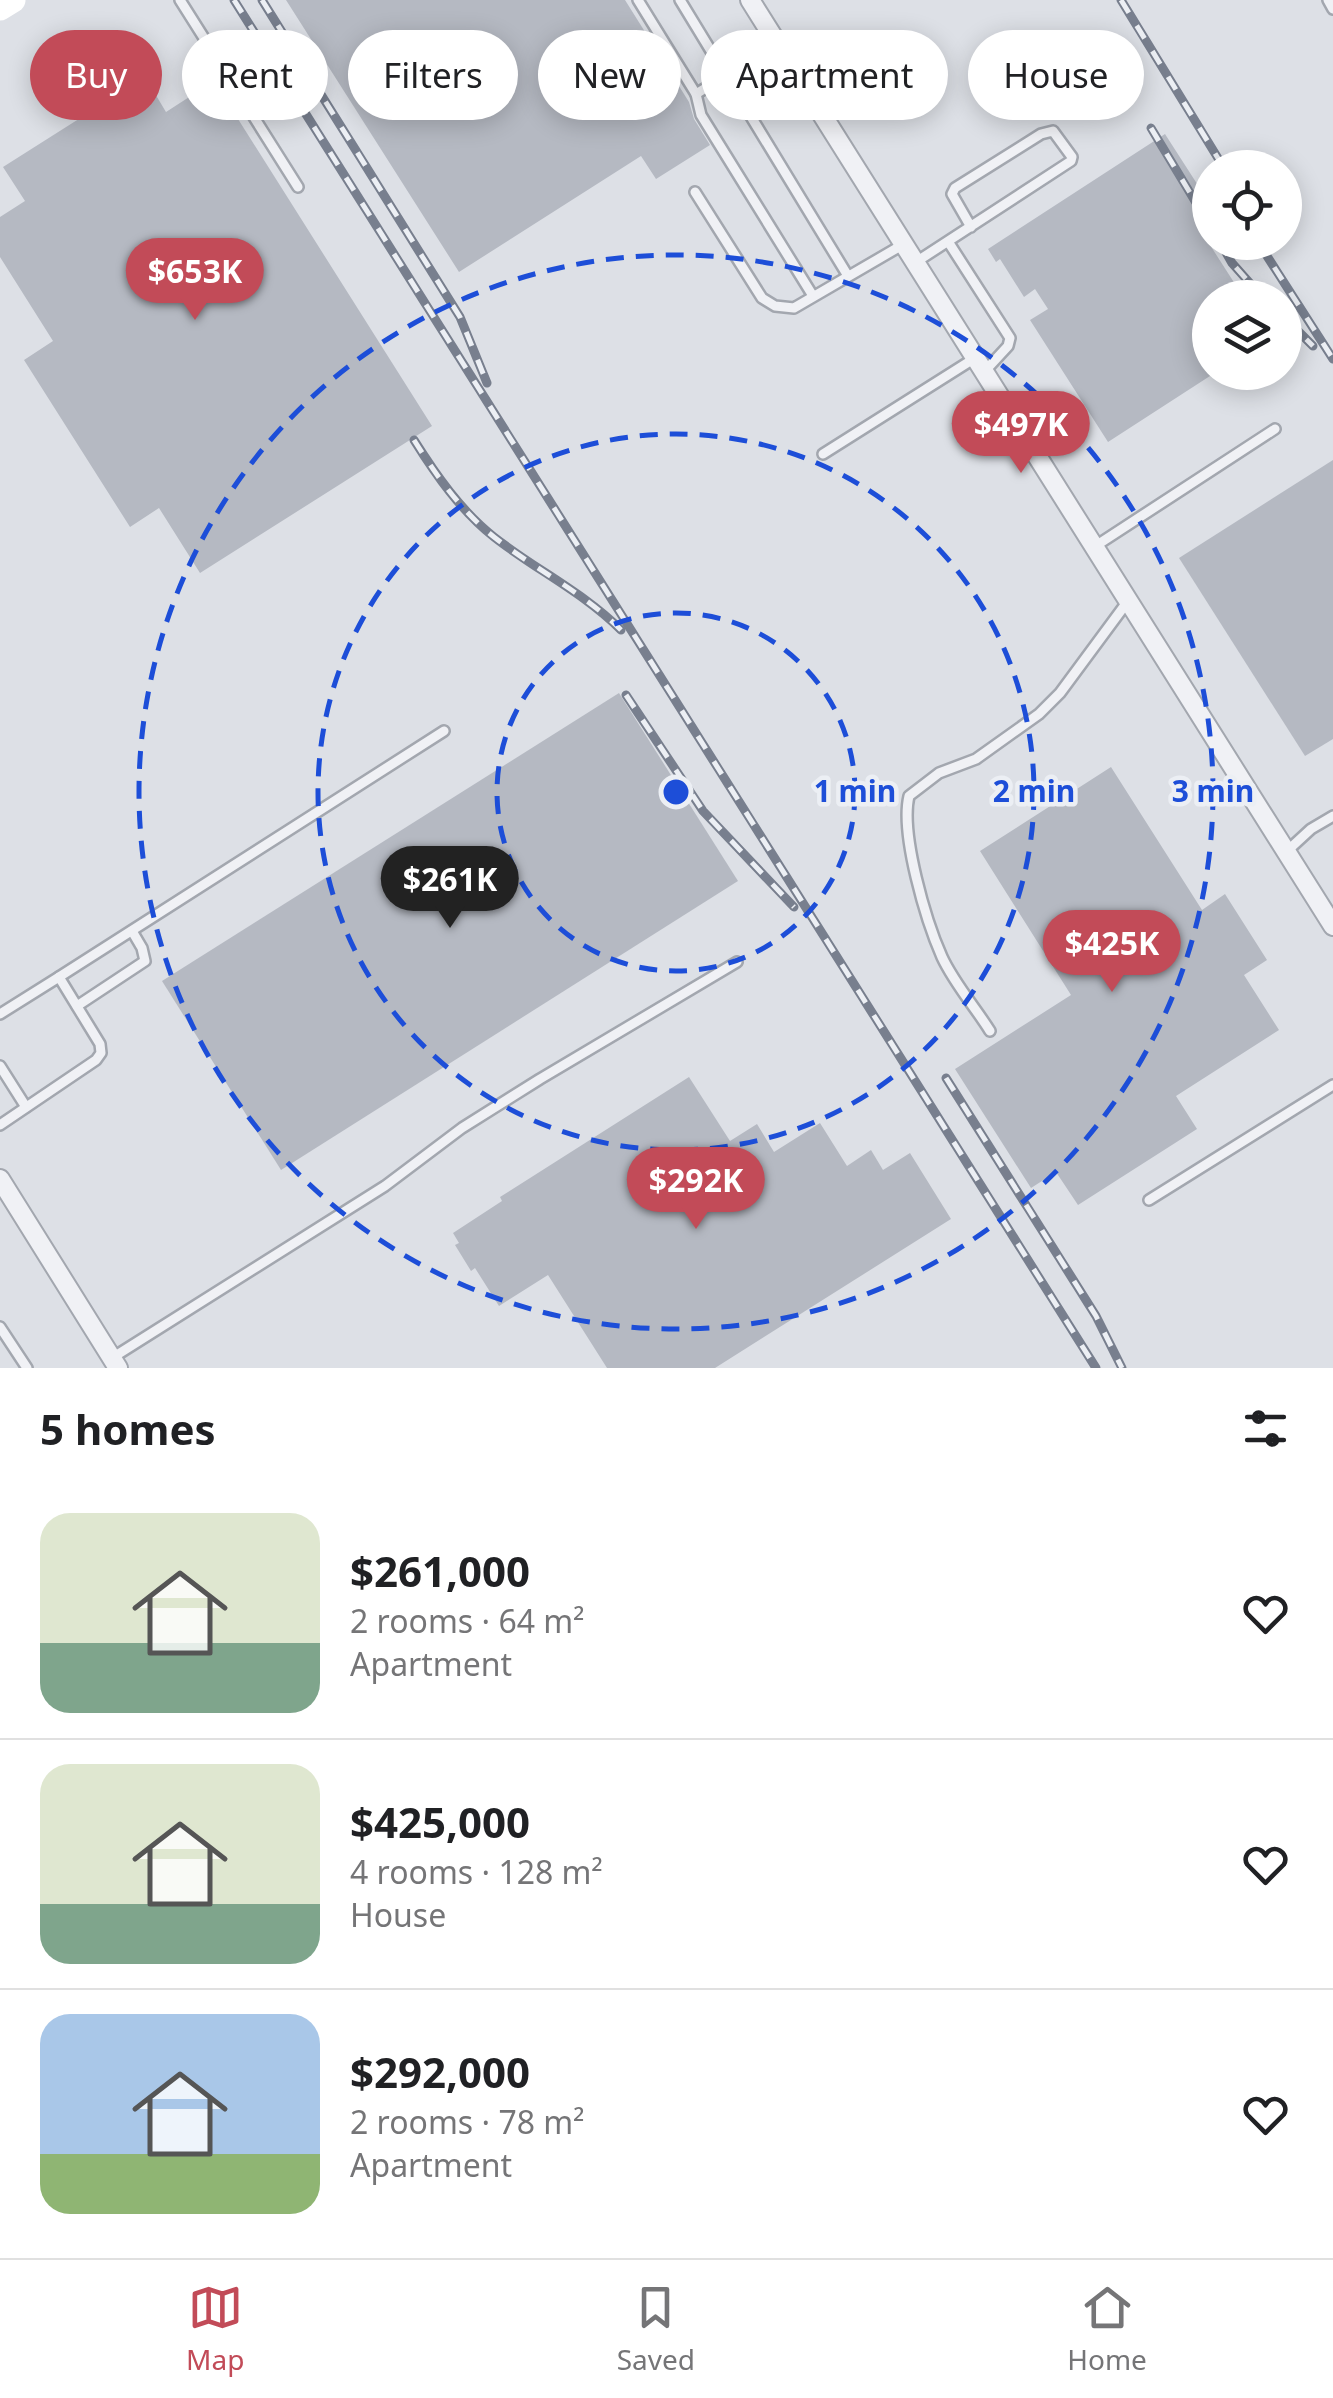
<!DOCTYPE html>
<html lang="en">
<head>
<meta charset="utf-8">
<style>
	:root { --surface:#fff; --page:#f2f2f2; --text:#202124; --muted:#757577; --line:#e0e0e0; --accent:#c24b58 }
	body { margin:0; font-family:"Noto Sans",sans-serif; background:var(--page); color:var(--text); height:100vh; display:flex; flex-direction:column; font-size:38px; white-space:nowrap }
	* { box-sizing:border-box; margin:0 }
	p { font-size:32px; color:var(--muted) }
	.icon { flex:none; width:55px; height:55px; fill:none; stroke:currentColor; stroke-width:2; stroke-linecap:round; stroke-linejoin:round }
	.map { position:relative; height:1368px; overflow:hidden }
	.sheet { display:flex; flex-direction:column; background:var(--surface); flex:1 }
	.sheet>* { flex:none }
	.guide { position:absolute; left:30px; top:30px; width:1275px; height:90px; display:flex; gap:20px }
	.fabs { position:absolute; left:1192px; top:150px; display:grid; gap:20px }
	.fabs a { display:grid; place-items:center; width:110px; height:110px; border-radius:50%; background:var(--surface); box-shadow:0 5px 25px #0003; font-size:50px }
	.price { position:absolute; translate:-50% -85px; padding:0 22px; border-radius:35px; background:var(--accent); color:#fff; font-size:32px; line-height:65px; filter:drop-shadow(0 2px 5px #0008) }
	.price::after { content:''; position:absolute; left:50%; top:60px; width:30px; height:22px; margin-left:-15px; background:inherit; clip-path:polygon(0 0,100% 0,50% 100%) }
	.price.active { background:#222; color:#fff }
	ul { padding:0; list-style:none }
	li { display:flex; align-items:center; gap:30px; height:250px; padding:0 40px }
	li+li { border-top:2px solid var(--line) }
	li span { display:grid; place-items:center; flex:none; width:280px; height:200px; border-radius:30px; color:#555 }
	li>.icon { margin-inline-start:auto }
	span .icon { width:120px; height:120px; fill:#fffc; stroke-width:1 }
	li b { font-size:42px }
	h2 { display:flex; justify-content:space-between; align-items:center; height:120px; padding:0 40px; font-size:42px }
	.chip { padding:0 35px; border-radius:45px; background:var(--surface); box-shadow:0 5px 25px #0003; font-size:35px; line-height:90px }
	.chip.active { background:var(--accent); color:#fff }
	.tab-bar { display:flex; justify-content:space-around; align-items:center; height:140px; border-top:2px solid var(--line); background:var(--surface); font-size:28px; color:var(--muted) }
	.tab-bar a { display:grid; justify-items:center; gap:5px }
	.tab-bar .active { color:var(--accent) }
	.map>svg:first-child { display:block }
</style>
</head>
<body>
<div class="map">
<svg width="1333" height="1368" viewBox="0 0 1333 1368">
	<rect width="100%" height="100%" fill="#dde0e6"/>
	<g fill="#b5b9c2">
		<path d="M286,0H625L689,102L694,119L710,145L656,179L641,156L459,272Z"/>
		<path d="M145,77L166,112L214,81L432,426L200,573L159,508L130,527L24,360L53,341L0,257V217L25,201L3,167Z"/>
		<path d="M1165,134L1210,204V245L1244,298H1210V376L1108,442L1030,320L1048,309L1035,289L1024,297L1000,259L996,262L988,249Z"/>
		<path d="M1333,460V739L1305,756L1179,558Z"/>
		<path d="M619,693L738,881L281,1170L162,981Z"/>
		<path d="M1111,767L1202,910L1225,894L1267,960L1244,975L1279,1030L1176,1096L1197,1129L1078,1205L1056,1172L1031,1188L955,1069L1071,995L980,851Z"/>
		<path d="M689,1077L730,1141L757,1124L774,1152L820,1123L847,1166L871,1150L883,1170L910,1153L951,1219L715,1368H607L548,1275L499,1306L475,1268L471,1271L455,1245L459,1243L453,1233L502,1201L500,1197Z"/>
	</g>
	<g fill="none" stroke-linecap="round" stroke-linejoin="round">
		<g stroke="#a3a7af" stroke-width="14">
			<g id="lane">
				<path d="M180,0L298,187"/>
				<path d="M638,0L696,94"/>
				<path d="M680,0L848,276"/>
				<path d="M1328,0L1333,9"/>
				<path d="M778,43L696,94L701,115L813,296"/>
				<path d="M695,192L762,298L775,306L794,308L904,244"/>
				<path d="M949,243L1010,338L1008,346L984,372"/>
				<path d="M916,262L1071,161L1072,157L1053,131L1041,134L955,188L952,194L971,227"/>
				<path d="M823,454L975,358"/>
				<path d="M1094,547L1275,429"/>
				<path d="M1286,852L1311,829L1333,816"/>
				<path d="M59,977L444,731"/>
				<path d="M77,1006L145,961L142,948L132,931"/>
				<path d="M0,1014L59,977L100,1044L101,1053L96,1060L0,1125"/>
				<path d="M990,1031C975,1007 954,983 942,957C926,921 900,834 909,796L939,773L976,759L1039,714L1060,693L1128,601"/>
				<path d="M0,1066L26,1107"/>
				<path d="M1149,1200L1333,1085"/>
				<path d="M0,1327L27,1368"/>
				<path d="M112,1358L385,1186L462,1128L540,1079L737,962"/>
			</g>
		</g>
		<g stroke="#a3a7af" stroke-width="22">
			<g id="street">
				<path d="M750,0L1333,926"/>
				<path d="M0,1179L118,1368"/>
			</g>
		</g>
		<use href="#lane" stroke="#f0f1f5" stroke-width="9"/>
		<use href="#street" stroke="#f0f1f5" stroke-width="18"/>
		<path stroke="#fff" stroke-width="25" d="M0,8L13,0"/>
		<g stroke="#787f8e" stroke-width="9">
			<g id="rail">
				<path d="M234,0L1096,1368"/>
				<path d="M262,0L460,317L487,383"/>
				<path d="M1121,0L1224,168"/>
				<path d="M1151,128L1210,226"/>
				<path d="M1220,242L1232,263L1263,298"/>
				<path d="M1258,242L1333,359"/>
				<path d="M1285,318L1313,346"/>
				<path d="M414,440C436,475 461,511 494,537C536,570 583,592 621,630"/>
				<path d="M626,695L703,811L794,907"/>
				<path d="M946,1078L1096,1316L1122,1368"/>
			</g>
		</g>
		<use href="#rail" stroke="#eceff4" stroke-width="5" stroke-dasharray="15" stroke-linecap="butt"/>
	</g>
	<g fill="none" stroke="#1d4ed8" stroke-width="5" stroke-dasharray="18 12">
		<circle cx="676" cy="792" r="179"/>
		<circle cx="676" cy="792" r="358"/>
		<circle cx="676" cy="792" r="537"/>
	</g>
	<circle cx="676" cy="792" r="15" fill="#1d4ed8" stroke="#eceff4" stroke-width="5"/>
	<g font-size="30" text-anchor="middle" font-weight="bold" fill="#1d4ed8" stroke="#eceff4" stroke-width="9" stroke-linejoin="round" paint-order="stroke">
		<text x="855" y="802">1 min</text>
		<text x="1034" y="802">2 min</text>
		<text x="1213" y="802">3 min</text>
	</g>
</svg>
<div class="fabs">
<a><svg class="icon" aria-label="locate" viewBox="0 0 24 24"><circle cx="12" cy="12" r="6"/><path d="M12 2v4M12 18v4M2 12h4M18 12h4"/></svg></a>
<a><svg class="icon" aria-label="layers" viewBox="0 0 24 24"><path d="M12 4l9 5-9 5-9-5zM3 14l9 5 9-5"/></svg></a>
</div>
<b class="price" style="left:195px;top:323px">$653K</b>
<b class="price" style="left:1021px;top:476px">$497K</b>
<b class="price active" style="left:450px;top:931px">$261K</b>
<b class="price" style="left:1112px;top:995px">$425K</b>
<b class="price" style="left:696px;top:1232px">$292K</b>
<div class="guide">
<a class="chip active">Buy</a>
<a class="chip">Rent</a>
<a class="chip">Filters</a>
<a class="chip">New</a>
<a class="chip">Apartment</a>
<a class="chip">House</a>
</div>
</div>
<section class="sheet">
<h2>5 homes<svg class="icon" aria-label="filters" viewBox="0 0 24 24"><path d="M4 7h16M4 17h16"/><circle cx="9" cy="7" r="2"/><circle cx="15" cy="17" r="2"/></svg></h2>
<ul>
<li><span style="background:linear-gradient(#dfe7d0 65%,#7fa58c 0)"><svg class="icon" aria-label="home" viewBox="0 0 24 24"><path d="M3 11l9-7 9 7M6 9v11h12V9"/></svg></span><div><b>$261,000</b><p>2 rooms · 64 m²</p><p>Apartment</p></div><svg class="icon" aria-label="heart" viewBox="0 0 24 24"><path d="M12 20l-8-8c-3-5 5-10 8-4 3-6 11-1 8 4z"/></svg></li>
<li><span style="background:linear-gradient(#dfe7d0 70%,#7fa58c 0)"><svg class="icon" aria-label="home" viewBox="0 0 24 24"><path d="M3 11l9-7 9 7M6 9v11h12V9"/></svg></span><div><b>$425,000</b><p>4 rooms · 128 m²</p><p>House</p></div><svg class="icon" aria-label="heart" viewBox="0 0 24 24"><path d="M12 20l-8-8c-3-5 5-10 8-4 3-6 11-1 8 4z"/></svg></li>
<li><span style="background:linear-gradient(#a9c7e8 70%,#8fb573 0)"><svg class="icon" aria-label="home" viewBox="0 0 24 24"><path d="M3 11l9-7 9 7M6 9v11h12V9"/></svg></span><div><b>$292,000</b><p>2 rooms · 78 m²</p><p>Apartment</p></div><svg class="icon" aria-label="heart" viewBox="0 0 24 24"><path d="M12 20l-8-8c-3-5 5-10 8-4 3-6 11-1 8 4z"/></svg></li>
</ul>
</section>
<nav class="tab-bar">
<a class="active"><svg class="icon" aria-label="map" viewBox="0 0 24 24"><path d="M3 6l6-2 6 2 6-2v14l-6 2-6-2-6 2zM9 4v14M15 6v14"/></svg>Map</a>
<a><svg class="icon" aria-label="saved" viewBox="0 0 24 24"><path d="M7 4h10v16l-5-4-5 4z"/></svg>Saved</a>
<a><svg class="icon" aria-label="home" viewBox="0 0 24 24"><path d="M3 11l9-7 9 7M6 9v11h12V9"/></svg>Home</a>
</nav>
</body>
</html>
